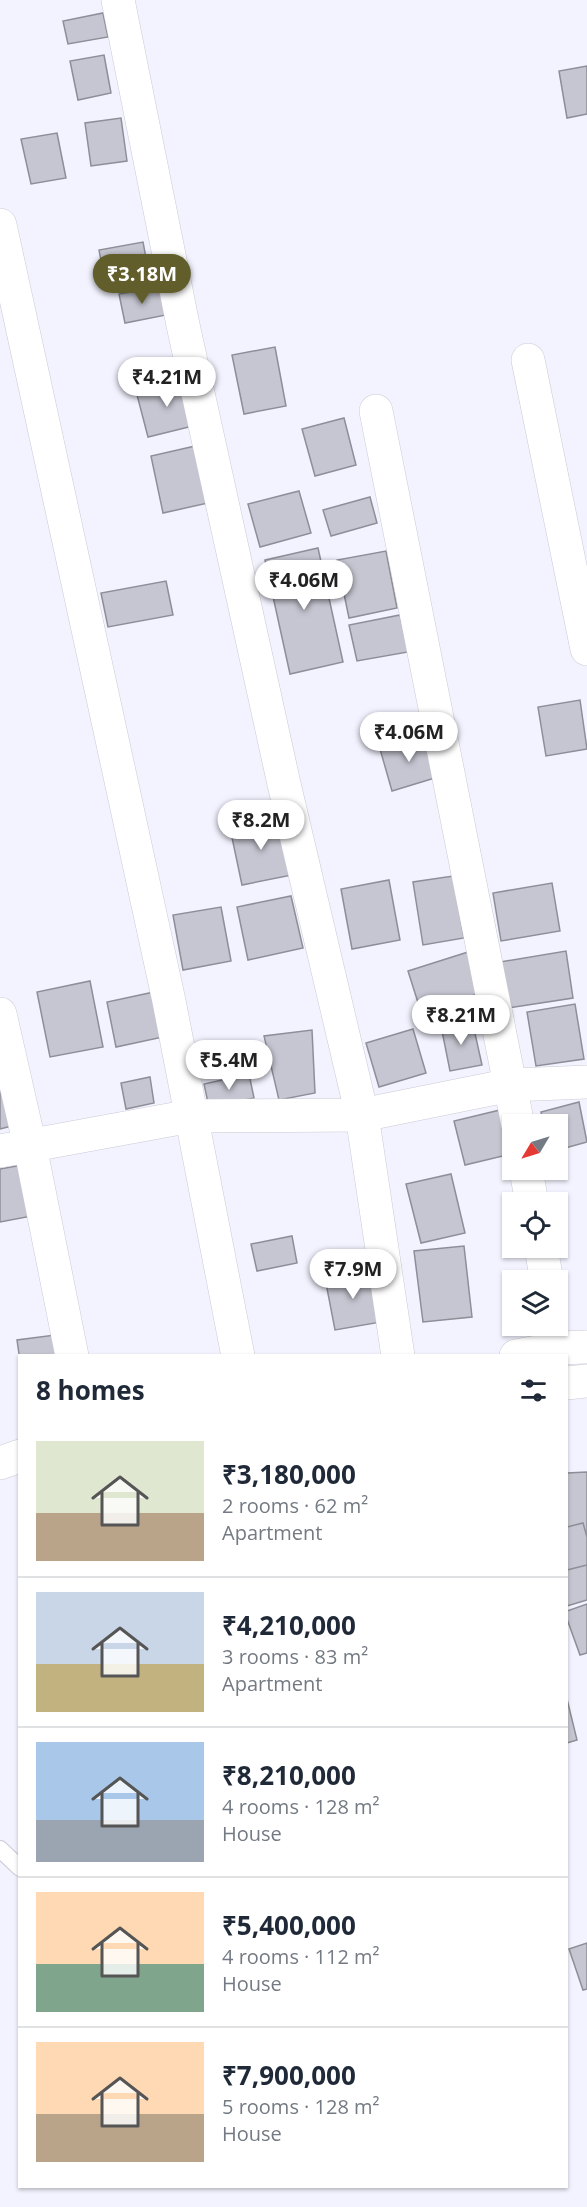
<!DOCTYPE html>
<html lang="en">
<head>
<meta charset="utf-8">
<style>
	:root { --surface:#fff; --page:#f6f6f7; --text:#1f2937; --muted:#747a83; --line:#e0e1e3; --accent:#615e2b }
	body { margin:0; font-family:"Open Sans",sans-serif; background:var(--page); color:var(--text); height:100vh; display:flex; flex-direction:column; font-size:22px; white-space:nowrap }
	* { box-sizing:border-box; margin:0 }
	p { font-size:20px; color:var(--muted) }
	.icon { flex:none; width:33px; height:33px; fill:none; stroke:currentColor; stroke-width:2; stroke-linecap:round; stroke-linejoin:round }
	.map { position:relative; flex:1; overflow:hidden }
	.details { position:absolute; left:18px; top:1354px; width:550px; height:834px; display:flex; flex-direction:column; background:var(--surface); border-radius:0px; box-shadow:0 2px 4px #0004 }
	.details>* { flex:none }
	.needle { width:39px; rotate:232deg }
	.buttons { position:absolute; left:502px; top:1114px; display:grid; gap:12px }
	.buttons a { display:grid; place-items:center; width:66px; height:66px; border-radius:0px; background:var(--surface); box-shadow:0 2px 4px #0004; font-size:30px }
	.price { position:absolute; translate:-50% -51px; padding:0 14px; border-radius:21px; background:#fff; color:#222; font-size:20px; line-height:39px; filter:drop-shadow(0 2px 3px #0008) }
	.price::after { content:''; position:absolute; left:50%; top:36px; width:18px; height:14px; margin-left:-9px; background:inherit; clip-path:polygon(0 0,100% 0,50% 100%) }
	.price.selected { background:var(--accent); color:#fff }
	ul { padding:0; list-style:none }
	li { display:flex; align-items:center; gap:18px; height:150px; padding:0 18px }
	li+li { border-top:2px solid var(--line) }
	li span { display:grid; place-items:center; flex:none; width:168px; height:120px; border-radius:0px; color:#555 }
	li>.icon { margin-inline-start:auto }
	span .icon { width:72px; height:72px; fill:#fffc; stroke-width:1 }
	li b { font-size:26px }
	h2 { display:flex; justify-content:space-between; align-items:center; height:72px; padding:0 18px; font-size:26px }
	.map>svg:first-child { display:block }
</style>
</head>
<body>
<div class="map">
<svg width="587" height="2207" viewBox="0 0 587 2207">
	<rect width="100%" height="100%" fill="#f3f3ff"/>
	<g fill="#c5c6d1" stroke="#8e8e98" stroke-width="1.5">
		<path d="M103,13L108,37L68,44L63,21Z"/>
		<path d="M104,55L111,93L78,100L70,61Z"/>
		<path d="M587,66V114L567,118L559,71Z"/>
		<path d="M121,118L127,161L91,166L85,123Z"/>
		<path d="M57,133L66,178L31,184L21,139Z"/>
		<path d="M143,242L150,279L106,287L99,250Z"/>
		<path d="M160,287L166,315L125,323L119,294Z"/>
		<path d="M275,347L286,406L244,414L232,355Z"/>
		<path d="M185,379L197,425L148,437L136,391Z"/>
		<path d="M344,418L356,465L315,476L302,429Z"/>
		<path d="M204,444L217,501L163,513L151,456Z"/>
		<path d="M299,491L311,533L260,547L248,504Z"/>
		<path d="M370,497L377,523L331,536L323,510Z"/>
		<path d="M318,548L343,662L290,674L265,560Z"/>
		<path d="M386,551L397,608L349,618L337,560Z"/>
		<path d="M166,581L173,615L108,627L101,593Z"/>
		<path d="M400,615L408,652L357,661L349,625Z"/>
		<path d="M580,700L587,749L546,756L538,707Z"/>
		<path d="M425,736L438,777L392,791L380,749Z"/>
		<path d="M279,817L292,875L242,885L230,828Z"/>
		<path d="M453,876L464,938L423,945L413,882Z"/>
		<path d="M389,880L400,940L352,949L341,889Z"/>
		<path d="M552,883L560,931L501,941L493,893Z"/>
		<path d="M291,896L303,948L248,960L237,907Z"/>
		<path d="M221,907L231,961L183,970L173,915Z"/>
		<path d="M566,951L573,998L508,1008L500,962Z"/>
		<path d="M468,952L481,993L421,1012L408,971Z"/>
		<path d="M90,981L103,1047L50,1057L37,992Z"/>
		<path d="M154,992L163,1037L116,1047L107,1002Z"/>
		<path d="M575,1004L584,1059L536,1066L527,1012Z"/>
		<path d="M472,1020L482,1065L450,1071L441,1026Z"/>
		<path d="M413,1029L426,1073L379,1087L366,1043Z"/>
		<path d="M312,1030L315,1093L279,1100L264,1036Z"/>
		<path d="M249,1074L254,1098L209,1107L204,1084Z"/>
		<path d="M0,1075L16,1125L0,1129Z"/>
		<path d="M150,1077L154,1103L126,1109L121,1083Z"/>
		<path d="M579,1102L587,1142L558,1150V1125H544L541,1112Z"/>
		<path d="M500,1110L511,1154L465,1165L454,1121Z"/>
		<path d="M22,1165L32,1216L0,1222V1169Z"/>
		<path d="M451,1174L465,1233L421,1243L406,1184Z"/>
		<path d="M292,1236L297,1263L257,1271L251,1244Z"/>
		<path d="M464,1246L472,1317L423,1322L414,1251Z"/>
		<path d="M371,1269L381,1322L335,1330L325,1278Z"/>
		<path d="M55,1335L59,1356H20V1361L17,1340Z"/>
		<path d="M587,1472V1600L567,1606V1473Z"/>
		<path d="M583,1523L587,1537V1565L567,1570V1527Z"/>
		<path d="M587,1604V1653L580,1655L567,1619V1611Z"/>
		<path d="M567,1699L577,1740L567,1743Z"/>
		<path d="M587,1943V1989L583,1990L569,1949Z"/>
	</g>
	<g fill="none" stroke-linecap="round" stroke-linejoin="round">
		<g stroke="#cacad5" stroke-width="18">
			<path id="service" d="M0,1849L20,1868"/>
		</g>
		<g stroke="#cacad5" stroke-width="34">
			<g id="minor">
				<path d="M118,0L183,325L284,784L362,1115L398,1356"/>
				<path d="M0,225L169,1001L238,1356"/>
				<path d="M528,360L587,649"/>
				<path d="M376,411L518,1125"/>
				<path d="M0,1014L30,1146L72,1356"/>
				<path d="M0,1151L191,1116L362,1115L511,1085L587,1082"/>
				<path d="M526,1170L532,1203"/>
				<path d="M541,1248L547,1281"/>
				<path d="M516,1356L559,1348L587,1347"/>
				<path d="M567,1383L587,1381"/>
				<path d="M0,1463L20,1456"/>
			</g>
		</g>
		<use href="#service" stroke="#fff" stroke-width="16"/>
		<use href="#minor" stroke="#fff" stroke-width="33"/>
	</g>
</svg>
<div class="buttons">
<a><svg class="needle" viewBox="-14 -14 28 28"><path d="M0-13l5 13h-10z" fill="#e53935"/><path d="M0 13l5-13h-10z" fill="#747a83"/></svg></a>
<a><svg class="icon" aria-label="locate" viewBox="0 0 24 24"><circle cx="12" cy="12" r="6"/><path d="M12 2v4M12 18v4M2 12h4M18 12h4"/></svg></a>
<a><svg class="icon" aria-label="layers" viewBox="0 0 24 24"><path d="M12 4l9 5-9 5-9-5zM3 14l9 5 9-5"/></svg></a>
</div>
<b class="price selected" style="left:142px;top:305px">₹3.18M</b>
<b class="price" style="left:167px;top:408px">₹4.21M</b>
<b class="price" style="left:304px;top:611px">₹4.06M</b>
<b class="price" style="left:409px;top:763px">₹4.06M</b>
<b class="price" style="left:261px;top:851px">₹8.2M</b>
<b class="price" style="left:461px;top:1046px">₹8.21M</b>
<b class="price" style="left:229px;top:1091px">₹5.4M</b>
<b class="price" style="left:353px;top:1300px">₹7.9M</b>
<section class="details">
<h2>8 homes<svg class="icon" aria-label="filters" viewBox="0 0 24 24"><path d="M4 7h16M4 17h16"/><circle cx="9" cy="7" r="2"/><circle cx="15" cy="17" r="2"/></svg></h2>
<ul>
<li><span style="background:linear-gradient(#dfe7d0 60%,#b9a48a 0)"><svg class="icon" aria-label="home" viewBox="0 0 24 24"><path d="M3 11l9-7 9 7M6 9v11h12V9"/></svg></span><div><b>₹3,180,000</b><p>2 rooms · 62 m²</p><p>Apartment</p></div></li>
<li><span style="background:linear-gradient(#c9d6e8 60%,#c2b280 0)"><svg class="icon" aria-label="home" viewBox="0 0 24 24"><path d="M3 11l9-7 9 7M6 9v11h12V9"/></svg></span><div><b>₹4,210,000</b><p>3 rooms · 83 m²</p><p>Apartment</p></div></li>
<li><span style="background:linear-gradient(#a9c7e8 65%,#9aa5b1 0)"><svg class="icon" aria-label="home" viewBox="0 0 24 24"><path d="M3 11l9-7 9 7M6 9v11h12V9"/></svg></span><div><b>₹8,210,000</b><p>4 rooms · 128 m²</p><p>House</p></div></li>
<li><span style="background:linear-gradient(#ffd9b3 60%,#7fa58c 0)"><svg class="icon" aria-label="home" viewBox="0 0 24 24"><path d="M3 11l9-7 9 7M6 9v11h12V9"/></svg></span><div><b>₹5,400,000</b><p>4 rooms · 112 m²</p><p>House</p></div></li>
<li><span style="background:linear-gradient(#ffd9b3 60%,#b9a48a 0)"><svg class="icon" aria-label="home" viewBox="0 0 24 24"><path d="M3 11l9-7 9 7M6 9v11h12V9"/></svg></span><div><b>₹7,900,000</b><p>5 rooms · 128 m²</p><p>House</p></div></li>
</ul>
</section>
</div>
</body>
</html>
